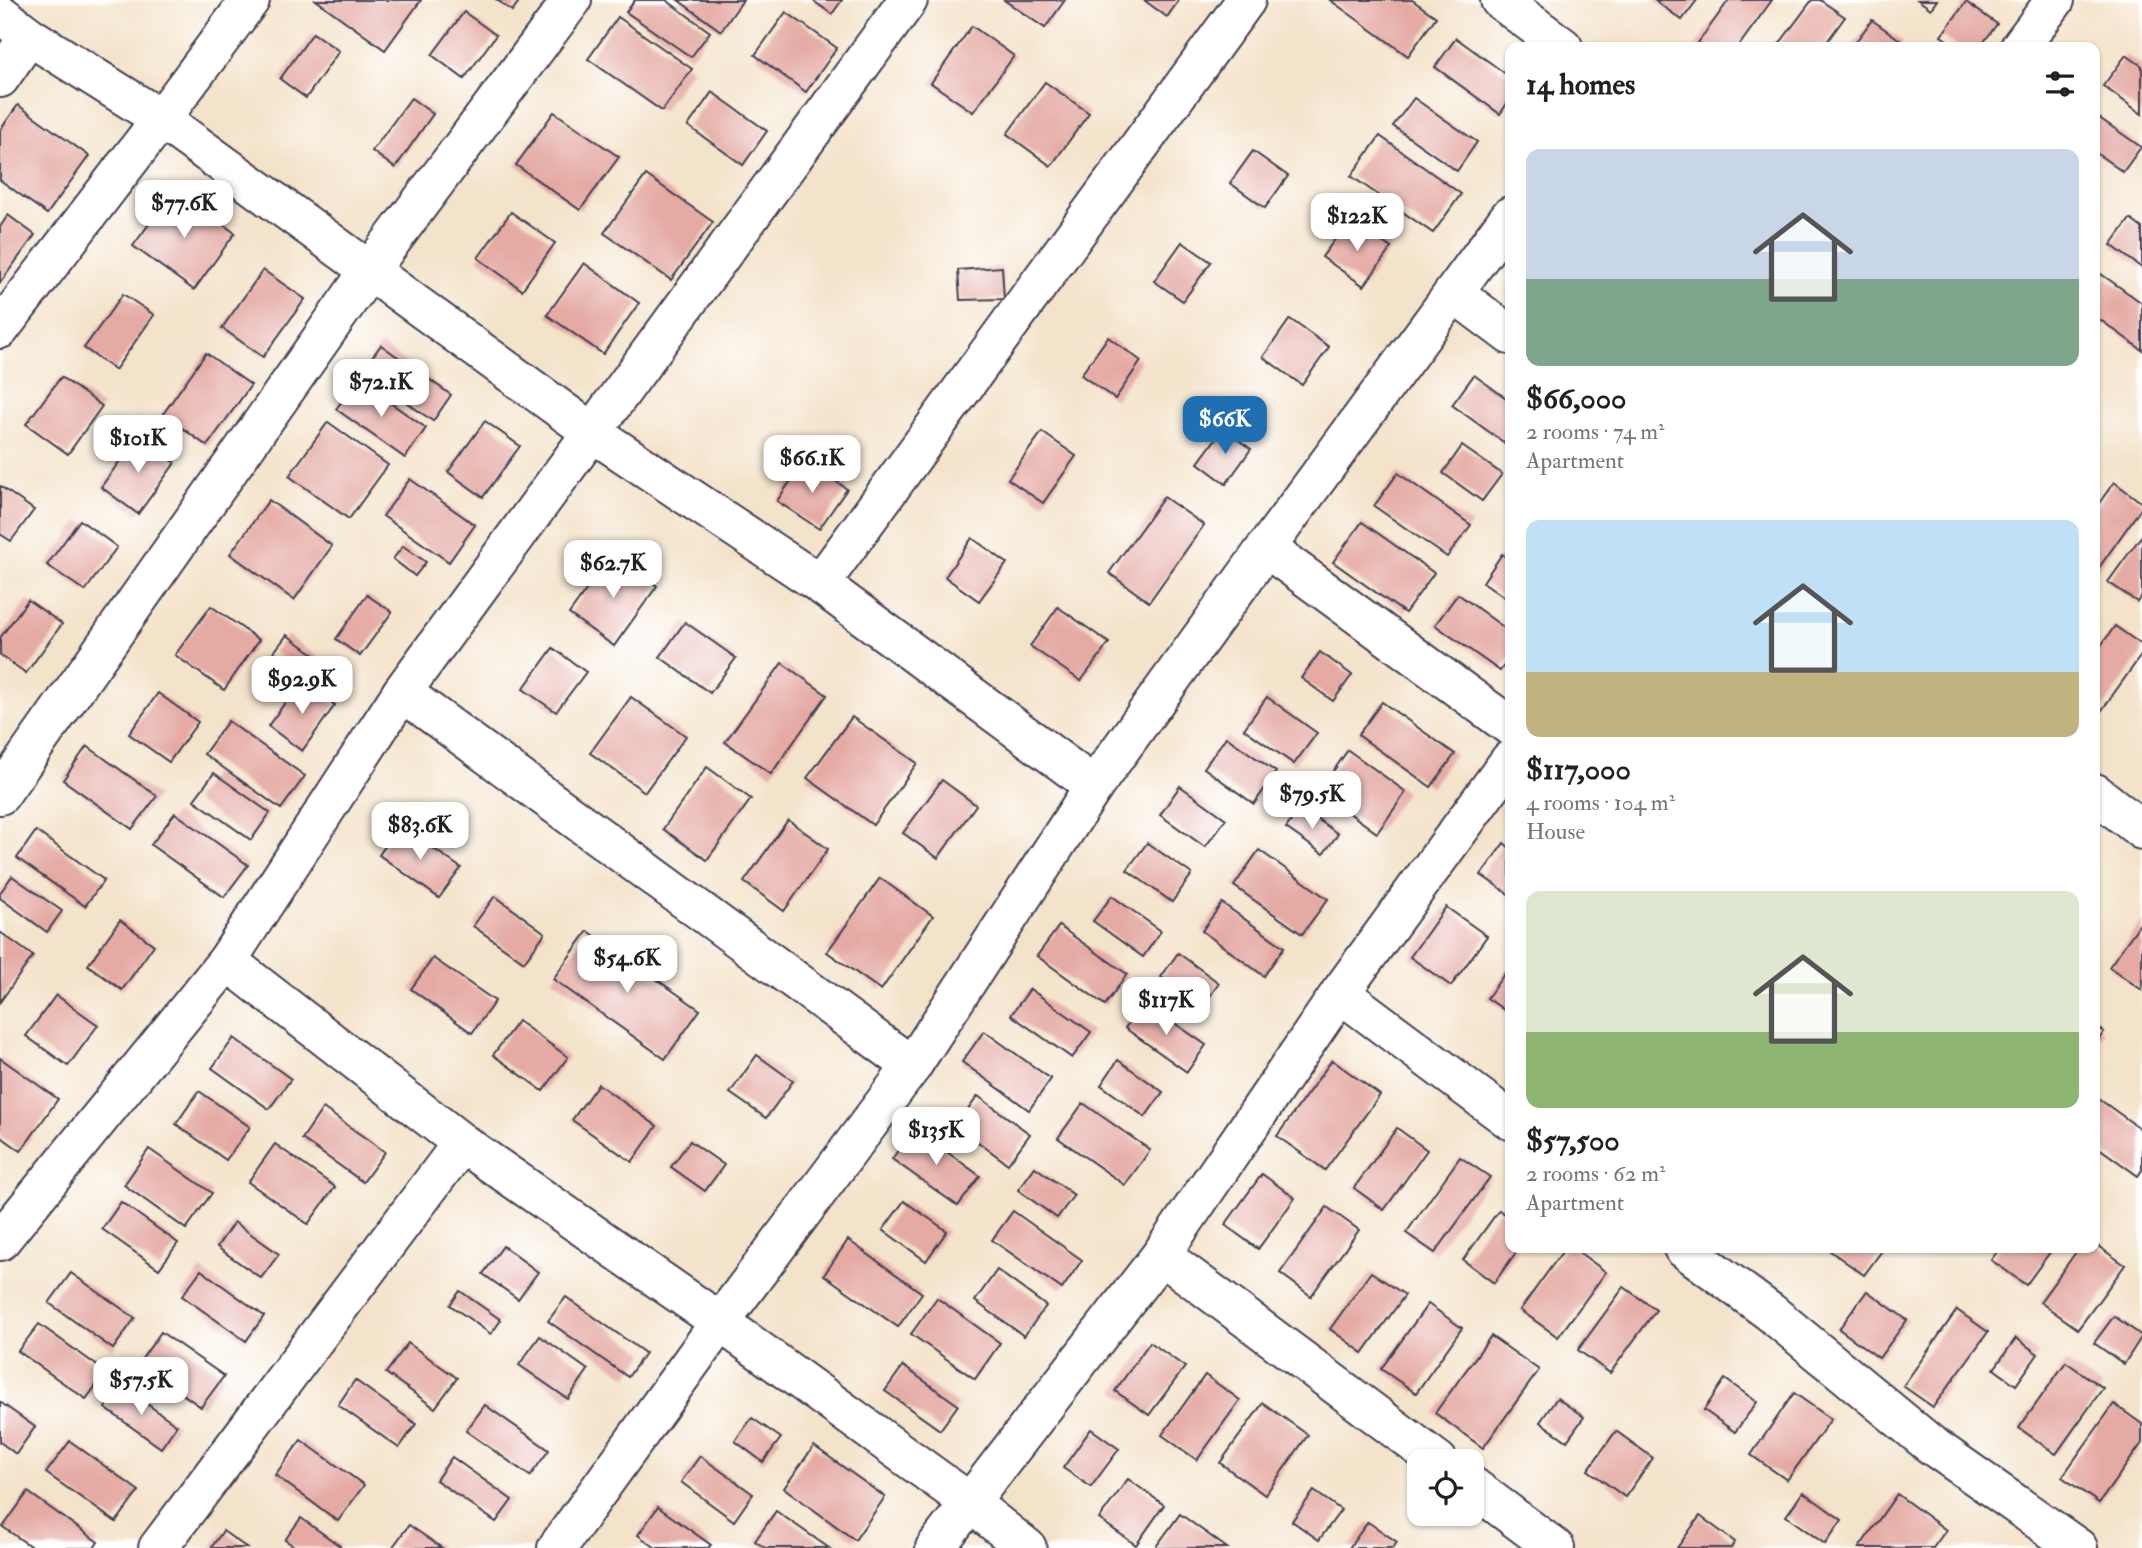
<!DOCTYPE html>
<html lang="en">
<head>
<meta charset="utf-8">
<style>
	:root { --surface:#fff; --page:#f2f2f2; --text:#222; --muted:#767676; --accent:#1f6fb2 }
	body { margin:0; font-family:"IM FELL Double Pica",serif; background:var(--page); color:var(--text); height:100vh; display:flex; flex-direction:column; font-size:26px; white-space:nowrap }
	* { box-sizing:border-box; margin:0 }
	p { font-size:23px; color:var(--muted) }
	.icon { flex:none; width:38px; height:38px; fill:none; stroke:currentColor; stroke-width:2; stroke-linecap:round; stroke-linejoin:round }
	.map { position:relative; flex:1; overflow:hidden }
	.panel { position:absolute; left:1505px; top:42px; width:595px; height:1211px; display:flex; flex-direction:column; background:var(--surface); border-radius:14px; box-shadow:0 2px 5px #0004 }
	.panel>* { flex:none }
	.fabs { position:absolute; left:1407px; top:1449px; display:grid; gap:14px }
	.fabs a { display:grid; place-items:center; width:77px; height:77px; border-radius:14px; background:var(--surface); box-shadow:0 2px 5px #0004; font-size:35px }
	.price { position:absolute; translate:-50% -60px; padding:0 16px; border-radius:14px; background:#fff; color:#222; font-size:23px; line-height:46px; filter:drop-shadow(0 2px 4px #0008) }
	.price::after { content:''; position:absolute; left:50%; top:42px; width:21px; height:16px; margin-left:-10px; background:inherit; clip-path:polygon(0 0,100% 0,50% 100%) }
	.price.active { background:var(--accent); color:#fff }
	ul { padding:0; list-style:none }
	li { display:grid; align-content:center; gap:14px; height:371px; padding:0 21px }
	li span { display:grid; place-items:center; height:217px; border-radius:14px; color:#555 }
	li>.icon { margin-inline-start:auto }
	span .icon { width:126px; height:126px; fill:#fffc; stroke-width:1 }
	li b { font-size:30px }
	h2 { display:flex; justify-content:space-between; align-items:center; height:84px; padding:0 21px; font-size:30px }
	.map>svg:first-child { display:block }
</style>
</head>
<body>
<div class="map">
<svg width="2142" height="1548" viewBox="0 0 2142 1548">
	<rect width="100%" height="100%" fill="#fff"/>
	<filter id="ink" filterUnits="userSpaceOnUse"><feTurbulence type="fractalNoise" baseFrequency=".0143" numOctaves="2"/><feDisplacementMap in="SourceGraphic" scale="14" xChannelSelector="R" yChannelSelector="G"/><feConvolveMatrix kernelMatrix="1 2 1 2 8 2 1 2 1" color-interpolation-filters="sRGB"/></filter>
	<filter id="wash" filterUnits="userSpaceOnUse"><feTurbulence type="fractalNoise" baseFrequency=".00686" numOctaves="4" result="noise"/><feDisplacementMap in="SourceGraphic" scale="28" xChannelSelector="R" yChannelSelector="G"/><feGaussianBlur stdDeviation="1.57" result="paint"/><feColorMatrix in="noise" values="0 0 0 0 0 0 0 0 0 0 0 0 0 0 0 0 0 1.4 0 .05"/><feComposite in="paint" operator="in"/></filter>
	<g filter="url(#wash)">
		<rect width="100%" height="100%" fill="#f4e3cb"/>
		<g id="blocks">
			<g fill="#e5aaa4">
				<path d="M316,0H421L385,50Z"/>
				<path d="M497,0H520L512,11Z"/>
				<path d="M635,0H666L710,32L691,57L626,12Z"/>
				<path d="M678,0H743L721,31Z"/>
				<path d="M812,0H842L832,14Z"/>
				<path d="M1004,0H1065L1045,28Z"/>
				<path d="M1144,0H1179L1167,17Z"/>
				<path d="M1330,0H1412L1436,17L1408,56Z"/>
				<path d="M1654,0H1697L1682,20Z"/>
				<path d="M1729,0H1772L1738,47H1695Z"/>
				<path d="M1812,0H1820L1845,17L1823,47H1777Z"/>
				<path d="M1918,0H1937L1931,9Z"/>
				<path d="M1966,2L1997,24L1980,47H1957L1941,36Z"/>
				<path d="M464,12L496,35L464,79L432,55Z"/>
				<path d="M786,12L837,48L806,92L755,55Z"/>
				<path d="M618,17L692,69L662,111L588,59Z"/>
				<path d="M1872,20L1903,42L1900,47H1852Z"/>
				<path d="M972,26L1014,56L973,112L931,83Z"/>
				<path d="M313,33L339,51L306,98L280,79Z"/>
				<path d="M1456,38L1510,77V99L1500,114L1435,67Z"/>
				<path d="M2126,55L2142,66V114L2103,86Z"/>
				<path d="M1045,82L1089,113L1051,166L1007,134Z"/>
				<path d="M712,92L767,131L743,165L688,126Z"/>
				<path d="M411,98L433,114L395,168L372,151Z"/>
				<path d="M1414,98L1477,142L1457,171L1393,126Z"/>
				<path d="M18,105L89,156L47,214L0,180V130Z"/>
				<path d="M554,112L619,157L580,210L516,165Z"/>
				<path d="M2095,115L2141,147L2123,172L2095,152Z"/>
				<path d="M1380,136L1461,194L1433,233L1351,176Z"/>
				<path d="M1253,151L1288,176L1265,208L1230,183Z"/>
				<path d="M646,175L713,222L671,280L604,233Z"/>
				<path d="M174,190L235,233L194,290L133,246Z"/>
				<path d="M511,212L555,243L522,290L478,258Z"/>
				<path d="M8,215L35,235L0,283V227Z"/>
				<path d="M1350,219L1391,248L1364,286L1322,257Z"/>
				<path d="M2130,219L2142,228V268L2111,245Z"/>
				<path d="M1182,242L1211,262L1183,301L1154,281Z"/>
				<path d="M584,263L639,303L603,354L547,315Z"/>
				<path d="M1002,267L1004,299L960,300L958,270Z"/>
				<path d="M263,270L305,299L263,357L222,328Z"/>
				<path d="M2101,274L2142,303V350L2095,316V283Z"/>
				<path d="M123,294L154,315L115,370L84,348Z"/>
				<path d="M1290,319L1329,347L1302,385L1263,357Z"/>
				<path d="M1108,337L1141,361L1115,399L1081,375Z"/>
				<path d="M381,345L451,395L433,421L362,371Z"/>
				<path d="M206,353L251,385L207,446L163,414Z"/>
				<path d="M1474,375L1510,401V447L1452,405Z"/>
				<path d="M61,377L102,406L68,454L26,424Z"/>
				<path d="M358,380L426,428L405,458L336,409Z"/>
				<path d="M485,421L520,446L483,497L448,472Z"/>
				<path d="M328,422L388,465L349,519L289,476Z"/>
				<path d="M1223,429L1251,449L1226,484L1198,463Z"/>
				<path d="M1042,432L1076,456L1043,503L1008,479Z"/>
				<path d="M138,436L175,463L138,514L101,487Z"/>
				<path d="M1462,446L1502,474L1482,501L1443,473Z"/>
				<path d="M805,460L847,489L819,529L777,501Z"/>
				<path d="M1398,473L1471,525L1447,557L1374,506Z"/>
				<path d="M410,479L475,525L449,562L383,516Z"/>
				<path d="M2114,482L2142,503V507L2095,573V509Z"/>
				<path d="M0,486L34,510L11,541L0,534Z"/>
				<path d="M1164,497L1204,525L1149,602L1109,573Z"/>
				<path d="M269,500L332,546L294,600L230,554Z"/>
				<path d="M80,520L117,547L85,591L47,565Z"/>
				<path d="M1362,522L1434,573L1405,613L1333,562Z"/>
				<path d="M2142,535V596L2137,602L2108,582Z"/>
				<path d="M972,538L1007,563L979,601L945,577Z"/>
				<path d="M403,546L426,562L415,576L393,559Z"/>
				<path d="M612,554L657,586L614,646L569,614Z"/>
				<path d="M1502,554L1510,560V601L1483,582Z"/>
				<path d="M1458,594L1510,632V657L1500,671L1435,625Z"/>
				<path d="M367,595L392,612L360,656L336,639Z"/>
				<path d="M28,600L62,624L26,673L0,655V638Z"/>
				<path d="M211,606L259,640L224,690L175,655Z"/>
				<path d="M1058,607L1109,643L1081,681L1030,646Z"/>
				<path d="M685,622L736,658L710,693L660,657Z"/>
				<path d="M2115,626L2142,645V654L2099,714L2095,711V654Z"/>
				<path d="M287,635L319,658L307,675L274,652Z"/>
				<path d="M553,648L586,672L556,712L523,689Z"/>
				<path d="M1320,652L1352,675L1333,701L1301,678Z"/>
				<path d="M782,663L827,695L771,774L725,742Z"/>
				<path d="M301,681L335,705L302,751L268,726Z"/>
				<path d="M158,693L198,722L169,762L129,734Z"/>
				<path d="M631,697L686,736L645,792L590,753Z"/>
				<path d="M1267,697L1317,733L1294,764L1244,729Z"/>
				<path d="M1382,702L1455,754L1431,787L1358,735Z"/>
				<path d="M852,717L917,763L873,825L807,778Z"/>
				<path d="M228,721L305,776L281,809L204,754Z"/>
				<path d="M1226,737L1276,772L1254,804L1204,768Z"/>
				<path d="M87,746L157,796L132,829L63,780Z"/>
				<path d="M1348,750L1406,792L1377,833L1319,791Z"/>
				<path d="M707,767L751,799L707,860L663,829Z"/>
				<path d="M214,773L270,813L251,840L194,800Z"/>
				<path d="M942,780L976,805L938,858L903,833Z"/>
				<path d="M1180,786L1226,819L1205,847L1160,815Z"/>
				<path d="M1301,807L1338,834L1323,854L1286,828Z"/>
				<path d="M175,813L248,865L224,897L151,845Z"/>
				<path d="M788,820L828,849L784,911L744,882Z"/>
				<path d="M400,825L461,868L439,898L379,855Z"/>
				<path d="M36,831L104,880L85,906L17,858Z"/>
				<path d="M1147,843L1192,874L1172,902L1127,870Z"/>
				<path d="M1504,843L1510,848V895L1481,875Z"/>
				<path d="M1259,850L1328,899L1302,934L1234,886Z"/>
				<path d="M12,876L62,911L47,932L0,898V893Z"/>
				<path d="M880,878L933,916L881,990L827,952Z"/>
				<path d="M495,896L545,933L524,962L473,926Z"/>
				<path d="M1112,896L1161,931L1143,957L1093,921Z"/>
				<path d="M1222,903L1284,947L1264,976L1202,931Z"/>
				<path d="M1446,907L1487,936L1451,986L1410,957Z"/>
				<path d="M120,920L154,945L122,990L88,965Z"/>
				<path d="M2142,921V990L2109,967Z"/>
				<path d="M1059,926L1127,974L1105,1005L1037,956Z"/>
				<path d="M588,931L700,1010L665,1059L553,979Z"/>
				<path d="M0,932L33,956L0,1002Z"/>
				<path d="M1178,953L1219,983L1203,1006L1161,977Z"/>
				<path d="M433,958L495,1001L472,1033L411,989Z"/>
				<path d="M1510,966V1014L1487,998Z"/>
				<path d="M1030,989L1091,1032L1072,1058L1011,1015Z"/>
				<path d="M56,995L98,1025L68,1066L26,1036Z"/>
				<path d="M1144,1002L1206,1045L1187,1072L1125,1028Z"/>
				<path d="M518,1021L568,1057L543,1091L493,1055Z"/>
				<path d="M2095,1025L2104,1032L2095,1045Z"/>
				<path d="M984,1031L1051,1079L1029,1110L962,1062Z"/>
				<path d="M234,1038L291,1079L269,1109L212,1068Z"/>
				<path d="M757,1055L793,1081L766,1118L730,1093Z"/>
				<path d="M0,1058L58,1099L21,1151L0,1136Z"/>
				<path d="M1118,1060L1163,1092L1145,1117L1101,1085Z"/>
				<path d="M1332,1060L1380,1095L1325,1170L1277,1136Z"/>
				<path d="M598,1084L657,1126L632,1162L572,1120Z"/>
				<path d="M199,1091L250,1127L226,1160L176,1124Z"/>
				<path d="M978,1096L1030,1134L1008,1164L956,1126Z"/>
				<path d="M2095,1096L2142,1130V1170L2138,1176L2095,1145Z"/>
				<path d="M1083,1103L1150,1150L1125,1185L1058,1138Z"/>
				<path d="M323,1108L385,1152L363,1182L302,1139Z"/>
				<path d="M914,1128L980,1176L958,1206L892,1159Z"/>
				<path d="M1397,1128L1427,1150L1384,1210L1354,1188Z"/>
				<path d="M690,1141L724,1165L705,1191L671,1167Z"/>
				<path d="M275,1144L335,1187L308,1224L248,1182Z"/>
				<path d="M149,1149L212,1193L186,1229L124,1185Z"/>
				<path d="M1460,1157L1490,1177L1435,1253L1406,1233Z"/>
				<path d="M1035,1167L1074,1195L1057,1218L1018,1190Z"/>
				<path d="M1262,1174L1295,1198L1258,1249L1225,1225Z"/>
				<path d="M904,1201L947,1231L926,1261L883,1230Z"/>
				<path d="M121,1202L178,1243L159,1269L102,1229Z"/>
				<path d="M1327,1207L1359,1230L1311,1296L1280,1273Z"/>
				<path d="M1499,1210L1510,1218V1248H1519L1494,1283L1463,1260Z"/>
				<path d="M1013,1211L1082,1260L1062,1289L992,1240Z"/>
				<path d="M234,1222L279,1254L261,1278L217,1247Z"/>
				<path d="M848,1240L922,1293L898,1327L824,1275Z"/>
				<path d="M2095,1244L2125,1265L2078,1329L2040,1302L2079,1248H2095Z"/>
				<path d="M503,1246L538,1272L518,1299L483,1274Z"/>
				<path d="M1565,1248H1573L1606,1272L1558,1337L1520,1310Z"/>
				<path d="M1826,1248H1884L1864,1275Z"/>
				<path d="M2000,1248H2053L2026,1285L1991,1260Z"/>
				<path d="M201,1270L264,1316L246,1341L182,1296Z"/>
				<path d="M997,1270L1046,1306L1024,1336L975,1301Z"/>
				<path d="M1371,1272L1405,1295L1363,1353L1330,1329Z"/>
				<path d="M71,1273L135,1318L113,1349L49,1303Z"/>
				<path d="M1624,1287L1656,1310L1610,1373L1578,1350Z"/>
				<path d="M460,1291L501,1320L491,1334L450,1305Z"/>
				<path d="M1867,1291L1907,1320L1879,1358L1839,1329Z"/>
				<path d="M566,1297L645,1353L628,1377L548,1321Z"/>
				<path d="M937,1298L1000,1343L975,1379L911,1334Z"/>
				<path d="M1428,1304L1462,1328L1416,1393L1381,1369Z"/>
				<path d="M1957,1310L1988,1332L1933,1407L1903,1386Z"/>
				<path d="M2114,1316L2142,1336L2124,1364L2094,1343Z"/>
				<path d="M39,1324L106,1372L86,1399L18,1351Z"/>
				<path d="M161,1332L224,1376L201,1407L139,1363Z"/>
				<path d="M540,1336L588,1370L568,1399L519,1365Z"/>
				<path d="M1491,1336L1539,1370L1483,1448L1435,1413Z"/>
				<path d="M2016,1338L2038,1354L2016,1385L1994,1369Z"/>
				<path d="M1150,1342L1185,1367L1149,1415L1115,1391Z"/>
				<path d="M408,1343L457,1378L435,1408L386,1373Z"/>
				<path d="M2066,1362L2103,1388L2056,1454L2019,1428Z"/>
				<path d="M903,1366L958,1405L940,1430L885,1391Z"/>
				<path d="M1205,1375L1240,1400L1197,1460L1162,1435Z"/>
				<path d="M1725,1379L1757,1402L1735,1432L1704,1410Z"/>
				<path d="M355,1380L416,1424L399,1448L338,1405Z"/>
				<path d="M121,1386L177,1425L161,1448L105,1408Z"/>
				<path d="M1794,1393L1831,1419L1787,1480L1751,1455Z"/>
				<path d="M1557,1398L1584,1417L1567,1441L1540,1422Z"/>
				<path d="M0,1402L35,1427L16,1454L0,1442Z"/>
				<path d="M1263,1403L1308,1435L1265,1495L1220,1463Z"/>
				<path d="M2114,1404L2142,1424V1443L2099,1503L2062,1477Z"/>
				<path d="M485,1405L549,1450L530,1476L466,1431Z"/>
				<path d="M752,1418L781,1438L763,1462L735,1441Z"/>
				<path d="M1091,1429L1119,1449L1091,1487L1063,1468Z"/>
				<path d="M1616,1431L1653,1458L1625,1497L1588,1470Z"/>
				<path d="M301,1440L364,1485L338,1521L275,1475Z"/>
				<path d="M70,1441L139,1491L116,1522L46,1473Z"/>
				<path d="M814,1446L885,1497L855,1540L784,1488Z"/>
				<path d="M700,1456L753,1494L734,1521L681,1482Z"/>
				<path d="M452,1457L512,1500L496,1522L436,1480Z"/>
				<path d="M1128,1479L1164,1505L1136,1545L1099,1519Z"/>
				<path d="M1314,1491L1341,1510L1319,1540L1292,1521Z"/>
				<path d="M28,1492L98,1542L94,1548H33L3,1527Z"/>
				<path d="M1803,1492L1842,1520L1825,1544L1786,1516Z"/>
				<path d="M1897,1494L1946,1530L1933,1548H1859Z"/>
				<path d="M658,1507L711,1545L708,1548H656L638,1535Z"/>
				<path d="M776,1511L829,1548H765L755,1541Z"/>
				<path d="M1180,1514L1227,1548H1155Z"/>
				<path d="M1700,1516L1735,1542L1731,1548H1677Z"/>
				<path d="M301,1518L340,1546L339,1548H297L285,1540Z"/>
				<path d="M1368,1522L1397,1542L1393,1548H1349Z"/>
				<path d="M409,1525L442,1548H392Z"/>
				<path d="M223,1531L247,1548H211Z"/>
			</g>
		</g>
	</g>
	<g filter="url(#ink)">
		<use href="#blocks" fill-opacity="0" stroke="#423f51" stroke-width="2"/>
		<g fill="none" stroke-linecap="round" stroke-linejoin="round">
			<g stroke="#423f51" stroke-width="42">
				<g id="minor">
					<path d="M1500,0L1563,47"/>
					<path d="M0,14L29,36L161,119L593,433L820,584L1094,786"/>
					<path d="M2020,47L2055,0"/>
					<path d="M0,78L29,36"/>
					<path d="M1454,293L1510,335"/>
					<path d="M0,329L161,119L250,0"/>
					<path d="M1266,548L1510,726"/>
					<path d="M820,584L1246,0"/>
					<path d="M402,692L912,1066"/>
					<path d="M2095,793L2142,830"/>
					<path d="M0,795L369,271L572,0"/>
					<path d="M227,961L462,1143L720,1322L969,1502L1027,1548"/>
					<path d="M1340,993L1510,1120"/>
					<path d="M0,1241L227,961L402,692L908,0"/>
					<path d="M1683,1248L1770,1312L1930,1444L2078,1548"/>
					<path d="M1161,1255L1438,1461"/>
					<path d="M1472,1486L1555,1548"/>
					<path d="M158,1548L462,1143"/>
					<path d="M557,1548L720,1322L912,1066L1094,786L1266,548L1510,216"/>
					<path d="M935,1548L1161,1255L1340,993L1510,760"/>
				</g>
			</g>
			<use href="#minor" stroke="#fff" stroke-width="38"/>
		</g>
	</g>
</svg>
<div class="fabs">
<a><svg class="icon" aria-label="locate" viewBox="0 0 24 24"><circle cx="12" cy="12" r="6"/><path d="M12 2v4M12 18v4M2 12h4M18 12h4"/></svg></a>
</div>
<b class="price" style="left:184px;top:240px">$77.6K</b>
<b class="price" style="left:1357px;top:253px">$122K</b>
<b class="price" style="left:381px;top:419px">$72.1K</b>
<b class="price active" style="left:1225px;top:456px">$66K</b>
<b class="price" style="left:138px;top:475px">$101K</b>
<b class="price" style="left:812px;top:495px">$66.1K</b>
<b class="price" style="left:613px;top:600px">$62.7K</b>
<b class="price" style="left:302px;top:716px">$92.9K</b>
<b class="price" style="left:1312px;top:831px">$79.5K</b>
<b class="price" style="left:420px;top:862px">$83.6K</b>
<b class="price" style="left:627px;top:995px">$54.6K</b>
<b class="price" style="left:1166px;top:1037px">$117K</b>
<b class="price" style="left:936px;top:1167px">$135K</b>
<b class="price" style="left:141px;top:1417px">$57.5K</b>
<section class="panel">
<h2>14 homes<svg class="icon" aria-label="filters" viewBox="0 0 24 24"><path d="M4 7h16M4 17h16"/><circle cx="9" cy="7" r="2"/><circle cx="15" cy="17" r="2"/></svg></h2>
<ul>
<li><span style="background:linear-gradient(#c9d6e8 60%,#7fa58c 0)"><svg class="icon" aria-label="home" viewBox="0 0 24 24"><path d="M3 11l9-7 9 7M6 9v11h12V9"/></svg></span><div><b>$66,000</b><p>2 rooms · 74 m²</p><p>Apartment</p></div></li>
<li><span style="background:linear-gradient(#bfe0f5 70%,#c2b280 0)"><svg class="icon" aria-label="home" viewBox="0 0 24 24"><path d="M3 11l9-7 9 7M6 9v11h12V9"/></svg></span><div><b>$117,000</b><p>4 rooms · 104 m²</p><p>House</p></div></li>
<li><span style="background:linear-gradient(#dfe7d0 65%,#8fb573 0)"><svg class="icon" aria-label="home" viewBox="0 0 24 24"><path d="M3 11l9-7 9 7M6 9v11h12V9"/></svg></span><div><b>$57,500</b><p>2 rooms · 62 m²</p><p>Apartment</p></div></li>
</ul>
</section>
</div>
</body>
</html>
